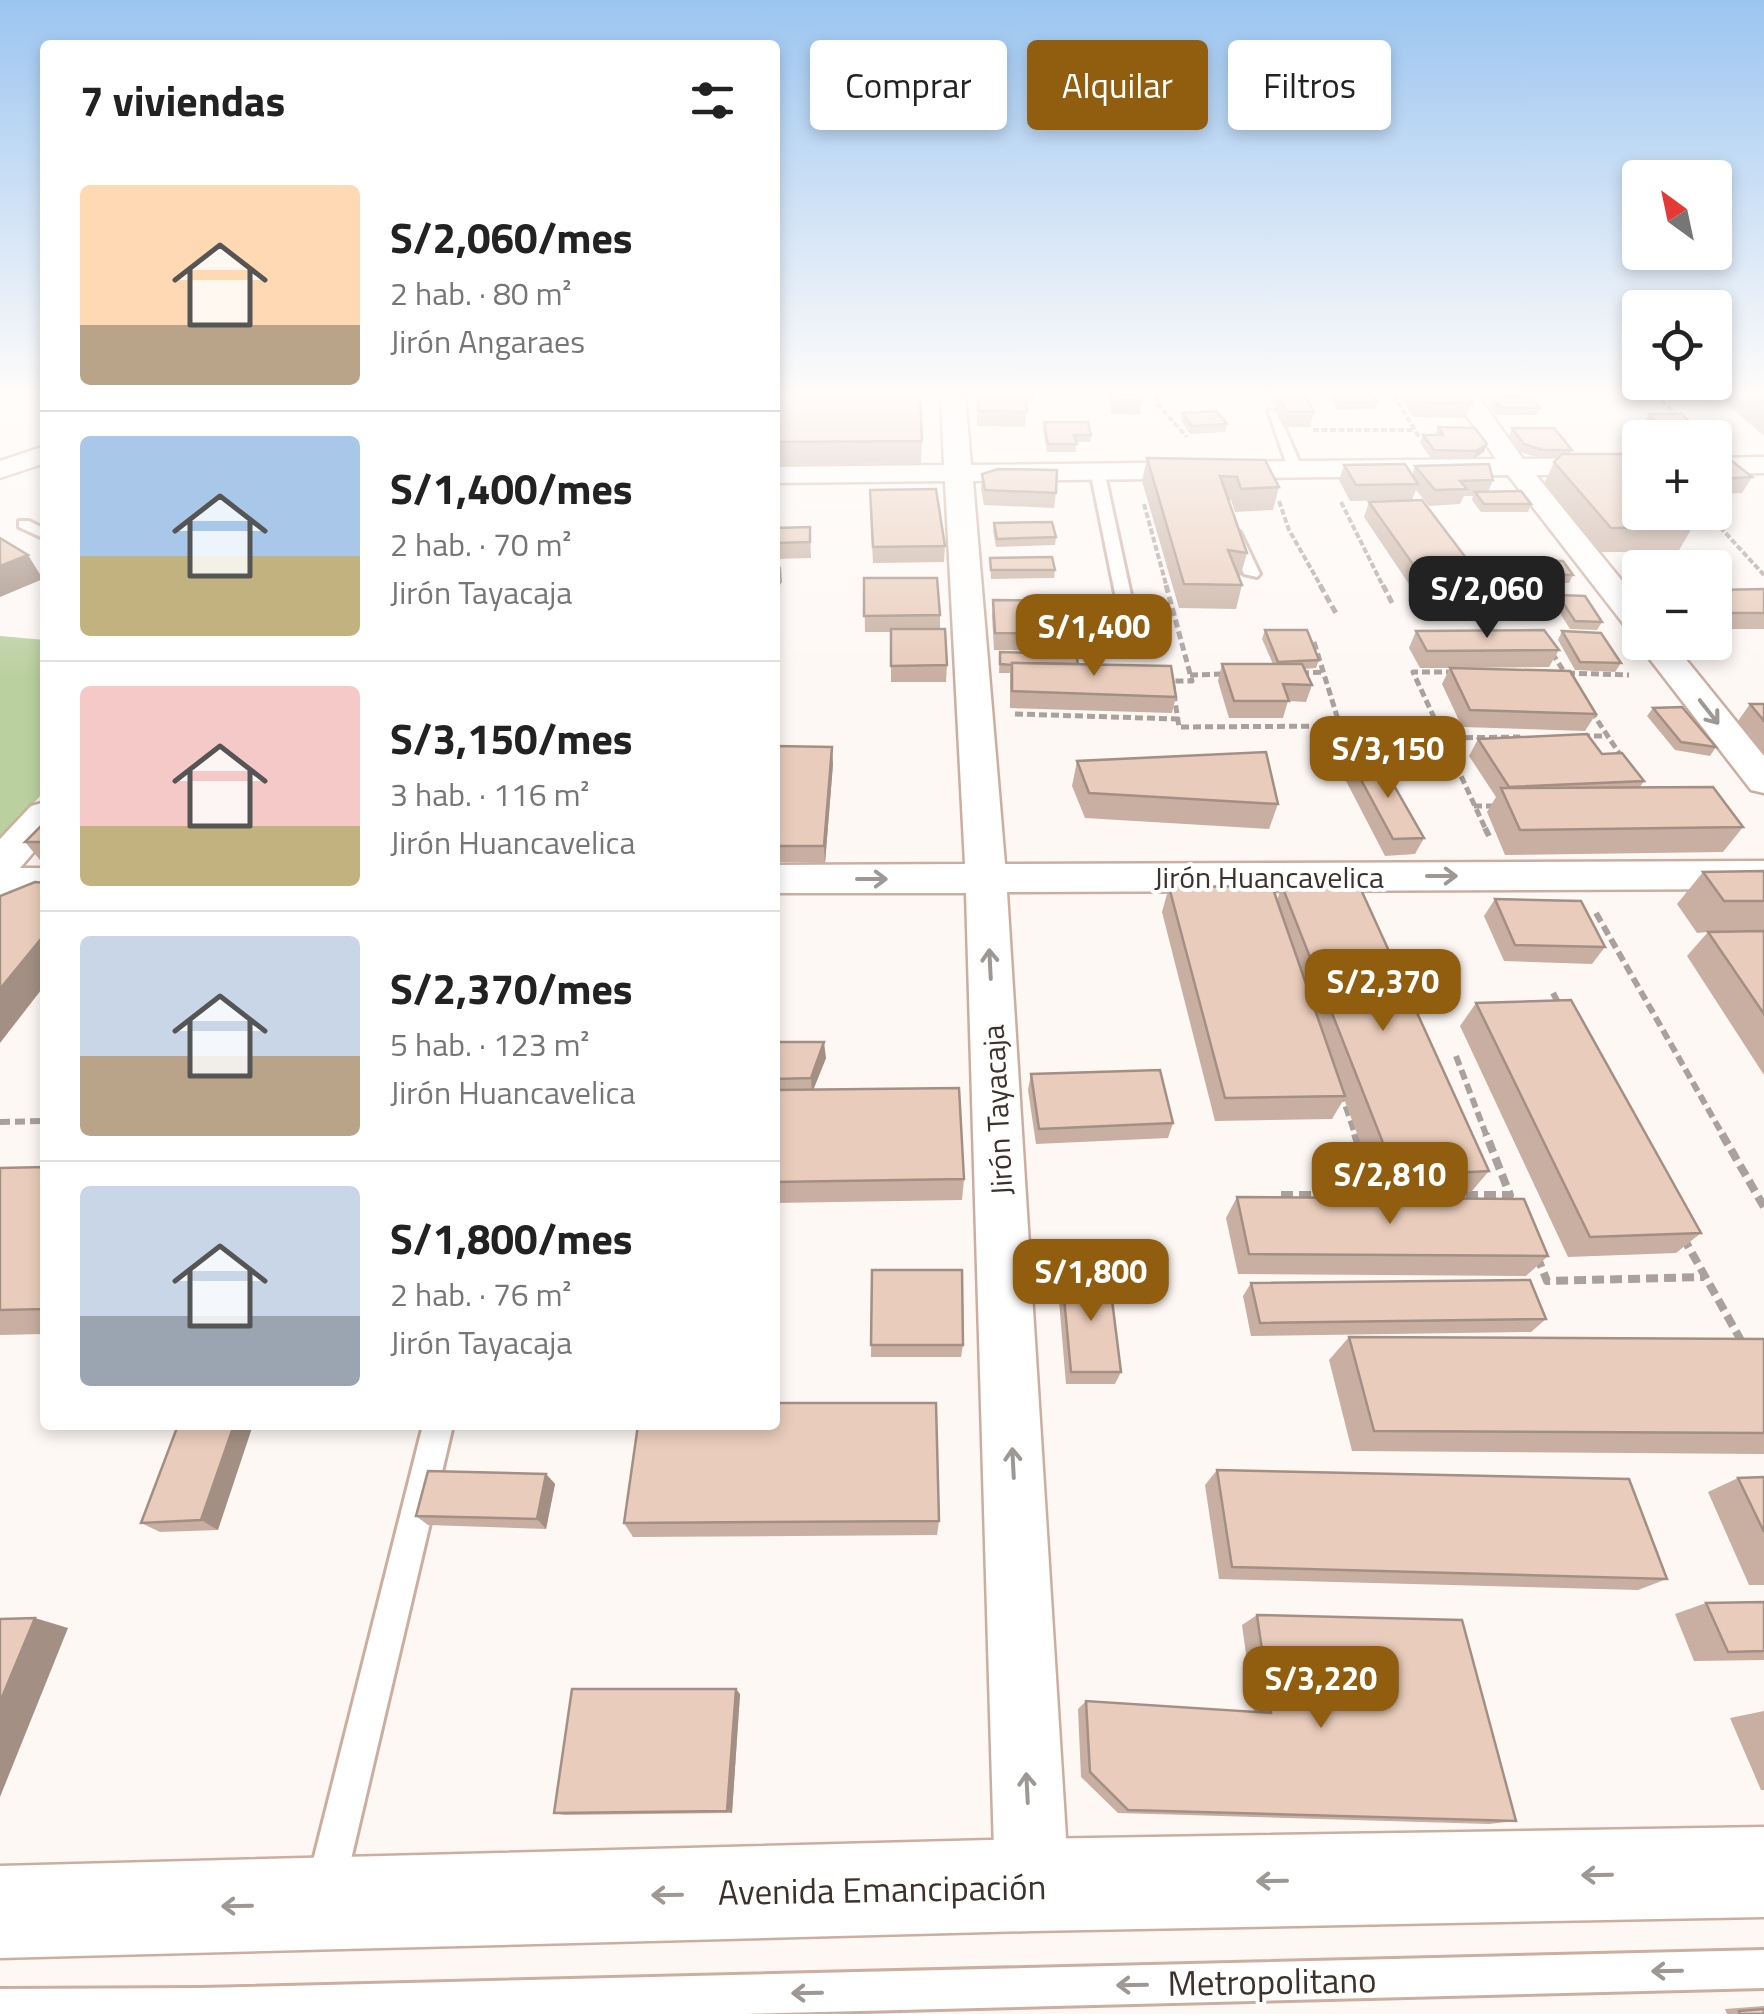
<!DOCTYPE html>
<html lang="es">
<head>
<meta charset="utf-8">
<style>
	:root { --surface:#fff; --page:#f6f6f6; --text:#222; --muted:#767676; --line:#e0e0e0; --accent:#915e0f }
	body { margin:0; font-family:"Titillium Web",sans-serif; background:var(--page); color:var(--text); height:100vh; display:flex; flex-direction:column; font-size:38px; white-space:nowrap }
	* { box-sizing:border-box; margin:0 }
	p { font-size:32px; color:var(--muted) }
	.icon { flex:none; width:55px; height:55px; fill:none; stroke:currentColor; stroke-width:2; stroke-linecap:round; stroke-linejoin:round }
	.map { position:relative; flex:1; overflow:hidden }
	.details { position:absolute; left:40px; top:40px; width:740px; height:1390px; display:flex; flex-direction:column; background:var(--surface); border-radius:10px; box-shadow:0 5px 15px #0003 }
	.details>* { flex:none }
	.banner { position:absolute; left:810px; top:40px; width:802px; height:90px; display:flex; gap:20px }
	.needle { width:65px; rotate:327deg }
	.controls { position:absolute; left:1622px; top:160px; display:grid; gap:20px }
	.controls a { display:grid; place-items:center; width:110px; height:110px; border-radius:10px; background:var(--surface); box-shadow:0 5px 15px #0003; font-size:50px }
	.price { position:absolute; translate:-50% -85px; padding:0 22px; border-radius:20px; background:var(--accent); color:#fff; font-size:32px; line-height:65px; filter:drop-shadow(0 2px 5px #0008) }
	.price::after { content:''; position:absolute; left:50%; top:60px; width:30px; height:22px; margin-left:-15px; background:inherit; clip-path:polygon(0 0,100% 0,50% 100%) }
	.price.selected { background:#222; color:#fff }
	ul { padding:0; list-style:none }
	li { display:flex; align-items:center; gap:30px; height:250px; padding:0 40px }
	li+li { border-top:2px solid var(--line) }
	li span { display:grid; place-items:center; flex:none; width:280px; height:200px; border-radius:10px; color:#555 }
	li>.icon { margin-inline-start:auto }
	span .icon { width:120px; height:120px; fill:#fffc; stroke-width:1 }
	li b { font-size:42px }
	h2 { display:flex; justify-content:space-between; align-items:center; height:120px; padding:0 40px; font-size:42px }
	.chip { padding:0 35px; border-radius:10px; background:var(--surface); box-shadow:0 5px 15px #0003; font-size:35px; line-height:90px }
	.chip.selected { background:var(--accent); color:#fff }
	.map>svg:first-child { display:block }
</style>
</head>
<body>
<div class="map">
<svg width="1764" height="2014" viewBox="0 0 1764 2014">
	<rect width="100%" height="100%" fill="#fef8f5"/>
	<path fill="#bbd09f" d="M0,636L45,640V791L0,839Z"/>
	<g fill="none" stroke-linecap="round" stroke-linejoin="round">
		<g stroke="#ccaea0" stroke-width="6">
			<g id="service">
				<path d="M1268,410L1278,413L1302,468L1300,471L1288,468Z"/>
				<path d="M1097,466L1104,470L1137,623L1129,628L1121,623L1090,470Z"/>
				<path d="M19,521H29L45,529V539L19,527Z"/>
				<path d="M1228,529L1240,532L1260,574L1257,577L1244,574L1226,532Z"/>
				<path d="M423,1425H453L345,1885L339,1898L326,1904L313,1898L307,1885Z"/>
				<path d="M1764,1950V1988L744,2014H0V1989L200,1988Z"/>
			</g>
		</g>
		<g stroke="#ccaea0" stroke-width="5">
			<g id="minor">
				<path d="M941,395H965L971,465L1496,459L1453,395H1477L1523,459L1640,458V474L1536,475L1640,603V634L1629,631L1508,475L973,481L1005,864L1764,861V889L1007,892L1069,1885L1058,1911L1032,1922L1006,1911L995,1885L966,893H775V865L965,864L945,481L775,483V467L944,465Z"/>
				<path d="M45,446V463L0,478V461Z"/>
				<path d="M1764,457V473L1715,474V458Z"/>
				<path d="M1640,639V642H1672L1764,756V793L1751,790L1642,649L1638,642Z"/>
				<path d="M45,802V839L20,868H45V896H0V839L31,806Z"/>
			</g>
		</g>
		<g stroke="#ccaea0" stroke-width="5">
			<path id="secondary" d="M1764,1827V1917L1032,1931L0,1958V1866L1032,1839Z"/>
		</g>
		<g stroke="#aaa19d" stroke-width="4" stroke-dasharray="6 2.5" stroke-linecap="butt">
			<path d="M1157,395L1158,405L1187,437"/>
			<path d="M1394,395L1419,437"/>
			<path d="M1655,395L1680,418"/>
			<path d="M1313,430H1415"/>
			<path d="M1279,501L1289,530L1322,588"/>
			<path d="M1341,502L1384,588"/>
			<path d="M1144,504L1167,588"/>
			<path d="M1720,527L1764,575"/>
		</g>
		<g stroke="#aaa19d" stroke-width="5" stroke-dasharray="8 4" stroke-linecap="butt">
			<path d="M1166,585L1192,681H1172L1179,727L1340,726L1407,731"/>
			<path d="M1320,585L1337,615"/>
			<path d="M1383,585L1392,603"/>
			<path d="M1314,642L1340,726"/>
			<path d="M1552,653L1567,676"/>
			<path d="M1454,672H1413L1486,830"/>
			<path d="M1301,673L1324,672"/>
			<path d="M1567,673L1629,675"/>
			<path d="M1190,675L1223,674"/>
			<path d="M1591,711L1623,759"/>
			<path d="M1015,714L1179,719"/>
			<path d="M1582,736H1608"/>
			<path d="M1441,738L1520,737"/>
			<path d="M1474,806H1498"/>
		</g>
		<g stroke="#aaa19d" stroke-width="6" stroke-dasharray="10 5" stroke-linecap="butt">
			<path d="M1485,828L1489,836"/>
			<path d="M1596,913L1724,1137"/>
			<path d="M1553,993L1560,1006"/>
			<path d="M1456,1056L1487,1137"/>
			<path d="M1341,1092L1356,1137"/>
			<path d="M0,1122L45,1121"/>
		</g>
		<g stroke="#aaa19d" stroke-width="8" stroke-dasharray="12 6" stroke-linecap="butt">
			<path d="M1355,1134L1375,1195"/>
			<path d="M1722,1134L1764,1207"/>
			<path d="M1281,1195H1385"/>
			<path d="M1412,1195H1510L1486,1134"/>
			<path d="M1683,1237L1743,1344"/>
			<path d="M1537,1256L1547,1281L1704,1277"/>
		</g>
		<use href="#service" fill="#fff" fill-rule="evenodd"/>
		<use href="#minor" fill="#fff" fill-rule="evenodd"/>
		<use href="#secondary" fill="#fff" fill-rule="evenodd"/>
	</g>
	<g fill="#c8afa1">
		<path d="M775,395L922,441L921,463L775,465Z"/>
		<path d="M978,395H1035L1034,401H1026L1025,427L977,426Z"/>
		<path d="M1109,395H1142L1140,415L1111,414Z"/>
		<path d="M1268,395H1305L1314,412L1310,427H1283Z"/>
		<path d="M1332,395H1372L1377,402L1375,409L1338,410L1331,398Z"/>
		<path d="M1400,395H1467L1472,403L1466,418L1413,417Z"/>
		<path d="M1485,395H1530L1529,397L1540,408L1537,415H1496L1488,404L1490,398H1487Z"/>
		<path d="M1716,395H1764V436Z"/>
		<path d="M1182,413L1227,424L1225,432L1190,434L1181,420Z"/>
		<path d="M1649,414L1705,438H1660L1645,421Z"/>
		<path d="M1044,422L1091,435L1090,442H1076V452H1047L1043,430Z"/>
		<path d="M1438,427L1484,452L1473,459L1431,458L1420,443L1423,435H1435Z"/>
		<path d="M1512,428L1572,450L1570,454L1638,471L1640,467V512L1692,528L1678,552H1599L1544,484L1554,462L1558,458H1539L1521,452L1509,436Z"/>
		<path d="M1147,458L1265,460L1279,487L1273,510L1235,512L1231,500H1228L1247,553L1240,577L1239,576L1242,585L1236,609L1179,608L1142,481Z"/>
		<path d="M1715,461L1752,477L1742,493L1715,494Z"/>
		<path d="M1344,465L1412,475L1415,466L1493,480L1488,492L1531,504L1528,512H1481L1472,500L1473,496H1464L1460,504L1429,506L1416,490L1412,500L1350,501L1339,480Z"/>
		<path d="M982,474L1056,493L1054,508L984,505L981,489Z"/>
		<path d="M1369,502L1479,575L1472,592L1415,593L1364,517Z"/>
		<path d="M870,506L945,546L944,562L873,563Z"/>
		<path d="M994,523L1056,537L1055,545L996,547L993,531Z"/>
		<path d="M810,527L811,558L775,559V528Z"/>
		<path d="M990,558L1055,570L1054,578L991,579Z"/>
		<path d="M1535,561L1573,575L1569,583H1540L1531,569Z"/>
		<path d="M864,578L940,615V629L947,665L946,682H891V632H865Z"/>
		<path d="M1764,589V629H1715V590Z"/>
		<path d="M1558,595L1602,622L1597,630L1570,629L1554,604Z"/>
		<path d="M993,600L1074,634L1072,651L994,650L992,616Z"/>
		<path d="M1265,630L1319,660L1316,668L1304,669L1312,685L1306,702L1288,701L1283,718H1229L1218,681L1222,664H1273L1262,639Z"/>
		<path d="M1416,631L1559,650L1549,667L1451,668L1596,714L1585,731L1462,727L1442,684L1450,668H1420L1409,648Z"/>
		<path d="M1562,631L1621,663L1615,672L1575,670L1558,640Z"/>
		<path d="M1000,652L1078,664L1176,697L1172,713L1010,708V673H999Z"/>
		<path d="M1750,704H1764V754L1738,721Z"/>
		<path d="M1653,708L1716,747L1710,756L1675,750L1647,716Z"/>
		<path d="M1478,739L1602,754L1644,781L1640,787L1743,827L1723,852L1505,855L1487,812L1496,797L1469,756Z"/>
		<path d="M775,746L833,764L825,863L775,862Z"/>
		<path d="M1077,761L1278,804L1269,829L1085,818L1072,786Z"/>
		<path d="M1352,763L1424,838L1415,854L1385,856L1345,779Z"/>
		<path d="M45,822V866L25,842Z"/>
		<path d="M1764,871V1075L1687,956L1708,932L1697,933L1677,904L1703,872Z"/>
		<path d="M1282,886L1489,1171L1471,1192L1381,1197L1344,1099L1332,1119L1215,1121L1162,912L1169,887L1277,900Z"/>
		<path d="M1495,899L1605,947L1592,964L1504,961L1484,916Z"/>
		<path d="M1476,1003L1701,1233L1676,1253L1568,1257L1460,1026Z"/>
		<path d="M775,1042L826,1058L813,1090L964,1179L962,1200L775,1203Z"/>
		<path d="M1031,1074L1173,1123L1168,1138L1036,1144L1028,1090Z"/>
		<path d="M45,1167V1334L0,1335V1168Z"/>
		<path d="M1237,1197L1548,1256L1526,1276L1238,1274L1226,1218Z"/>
		<path d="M872,1270L963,1345L961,1357H871Z"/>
		<path d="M1062,1276L1121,1372L1115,1384H1066L1058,1289Z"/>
		<path d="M1251,1283L1546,1319L1531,1332L1251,1336L1243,1296Z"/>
		<path d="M1349,1337L1764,1339V1454L1352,1451L1329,1360Z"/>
		<path d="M178,1425L218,1530L160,1532L141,1523Z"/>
		<path d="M1217,1470L1667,1579L1638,1590L1219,1579L1205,1485Z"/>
		<path d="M546,1474L555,1484L546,1529L428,1525L416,1516Z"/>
		<path d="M1764,1477V1585H1749L1708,1492L1738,1478Z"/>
		<path d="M939,1521L937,1535L633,1537L624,1523Z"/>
		<path d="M1764,1602V1660L1694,1661L1675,1614L1706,1603Z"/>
		<path d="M1257,1615L1516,1821L1489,1824L1118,1813L1081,1777L1078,1709L1086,1701L1254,1712L1242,1625Z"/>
		<path d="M740,1694L732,1813L564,1815L554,1813Z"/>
		<path d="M1764,1711V1790H1761L1730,1718Z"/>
		<path d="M1764,2006V2014H1727L1725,2009Z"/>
	</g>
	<g fill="#a38f83">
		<path d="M1487,444L1484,452L1473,459L1476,451Z"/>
		<path d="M28,555L43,579L0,597V566Z"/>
		<path d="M781,566L782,582L775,592V574Z"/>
		<path d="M832,747L833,764L825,863L824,846Z"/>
		<path d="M45,934V985L0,1043V989Z"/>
		<path d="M824,1042L826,1058L812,1093L811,1078Z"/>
		<path d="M234,1425H253L218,1530L201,1520Z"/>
		<path d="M546,1474L555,1484L546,1529L537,1519Z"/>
		<path d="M35,1618L68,1628L0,1797V1702Z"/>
		<path d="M736,1689L740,1694L732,1813L727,1811Z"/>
	</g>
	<g fill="#e9ccbb" stroke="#a38f83" stroke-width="2.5">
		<path d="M775,395H920L922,441L775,442Z"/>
		<path d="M978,395H1025L1027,412L978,411Z"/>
		<path d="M1113,395H1142L1143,400L1113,399Z"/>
		<path d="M1279,395H1305L1314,412H1287Z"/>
		<path d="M1336,395H1372L1377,402H1341Z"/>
		<path d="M1414,395H1467L1472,403L1418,402Z"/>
		<path d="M1754,395H1764V403Z"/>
		<path d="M1491,396L1530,397L1540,408L1499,407Z"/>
		<path d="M1216,411L1227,424L1192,426L1182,413Z"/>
		<path d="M1649,414H1682L1705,438H1672Z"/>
		<path d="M1044,422H1088L1091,435H1074L1077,444H1048Z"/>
		<path d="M1438,427L1475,428L1487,444L1476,451L1434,450L1423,435H1443Z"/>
		<path d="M1512,428H1554L1572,450H1542L1524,444Z"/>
		<path d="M1562,454H1623L1640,473V512H1677L1692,528H1611L1554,462Z"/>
		<path d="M1147,458L1265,460L1279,487L1241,489L1237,477L1220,476L1247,553L1228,550L1242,585L1184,584Z"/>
		<path d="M1715,461H1732L1752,477L1715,479Z"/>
		<path d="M1405,464L1418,484L1356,485L1344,465Z"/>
		<path d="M1489,464L1493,480L1460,481L1467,489L1435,490L1415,466Z"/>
		<path d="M998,469L1057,470L1056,493L985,490L982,474Z"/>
		<path d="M936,489L945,546L873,547L870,490Z"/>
		<path d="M1521,491L1531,504H1484L1475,492Z"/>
		<path d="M1422,500L1479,575L1422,577L1369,502Z"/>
		<path d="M1052,522L1056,537L997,539L994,523Z"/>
		<path d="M810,527V542L775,543V528Z"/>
		<path d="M0,538L28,555L0,566Z"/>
		<path d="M1052,557L1055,570H991L990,558Z"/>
		<path d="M1535,561H1563L1573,575L1545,574Z"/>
		<path d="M864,578H937L940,615L864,616Z"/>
		<path d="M1764,589V613H1715V590Z"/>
		<path d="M1558,595L1585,596L1602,622L1575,621Z"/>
		<path d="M993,600L1070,601L1074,634L995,633Z"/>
		<path d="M891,629H945L947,665L891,666Z"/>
		<path d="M1265,630H1307L1319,660L1278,662Z"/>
		<path d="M1544,630L1559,650L1427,651L1416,631Z"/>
		<path d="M1562,631L1601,633L1621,663L1580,662Z"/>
		<path d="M1000,652L1076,654L1078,664L1012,663V665L1000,664Z"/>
		<path d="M1012,663L1171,666L1176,697L1012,691Z"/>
		<path d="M1222,664H1302L1312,685L1283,684L1289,701H1234Z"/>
		<path d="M1450,668L1570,671L1596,714L1470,710Z"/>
		<path d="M1750,704H1764V721Z"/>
		<path d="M1682,707L1716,747L1681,742L1653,708Z"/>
		<path d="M1587,734L1602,754L1622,753L1644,781L1509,787L1478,739Z"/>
		<path d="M775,746L832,747L824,846H775Z"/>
		<path d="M1266,752L1278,804L1089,793L1077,761Z"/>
		<path d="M1380,761L1424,838L1393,839L1352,763Z"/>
		<path d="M1713,787L1743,827L1520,830L1501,788Z"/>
		<path d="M45,822V842H25Z"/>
		<path d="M1764,871V901H1724L1703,872Z"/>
		<path d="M35,882L45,883V934L0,989V896Z"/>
		<path d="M1358,883L1489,1171L1396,1176L1282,886Z"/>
		<path d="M1272,886L1345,1096L1225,1098L1169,887Z"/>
		<path d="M1495,899L1581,901L1605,947L1515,945Z"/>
		<path d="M1764,931V1014L1708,932Z"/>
		<path d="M1571,1000L1701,1233L1590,1237L1476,1003Z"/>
		<path d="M775,1042H824L811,1078L775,1079Z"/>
		<path d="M1160,1070L1173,1123L1039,1129L1031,1074Z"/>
		<path d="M959,1088L964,1179L775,1182V1090Z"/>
		<path d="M45,1167V1309L0,1310V1168Z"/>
		<path d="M1237,1197L1524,1199L1548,1256L1249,1254Z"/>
		<path d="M872,1270H962L963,1345H871Z"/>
		<path d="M1062,1276H1109L1121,1372H1071Z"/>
		<path d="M1530,1280L1546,1319L1260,1323L1251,1283Z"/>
		<path d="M1349,1337L1764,1339V1433L1374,1431Z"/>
		<path d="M775,1403H936L939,1521L624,1523L638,1425H775Z"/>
		<path d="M178,1425H234L201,1520L141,1523Z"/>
		<path d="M1217,1470L1629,1479L1667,1579L1232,1567Z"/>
		<path d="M428,1471L546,1474L537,1519L416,1516Z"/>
		<path d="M1764,1477V1532L1738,1478Z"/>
		<path d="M1764,1602V1651L1728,1652L1706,1603Z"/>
		<path d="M1257,1615L1462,1620L1516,1821L1128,1810L1090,1772L1086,1701L1271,1713Z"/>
		<path d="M35,1618L0,1702V1619Z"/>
		<path d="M572,1689H736L727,1811L554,1813Z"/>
		<path d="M1764,2009V2014H1740L1739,2011Z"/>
	</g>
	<defs><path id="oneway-shaft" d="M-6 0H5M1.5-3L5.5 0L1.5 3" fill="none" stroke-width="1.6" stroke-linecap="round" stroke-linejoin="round" transform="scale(2.5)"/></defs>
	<g stroke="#9e9895">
		<use href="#oneway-shaft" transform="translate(1709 712) rotate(52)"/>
		<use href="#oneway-shaft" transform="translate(1442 876)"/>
		<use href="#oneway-shaft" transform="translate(872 879)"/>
		<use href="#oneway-shaft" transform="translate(990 964) rotate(-93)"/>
		<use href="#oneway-shaft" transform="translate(1013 1463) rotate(-93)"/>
		<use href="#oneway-shaft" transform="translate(1027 1788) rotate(-93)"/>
		<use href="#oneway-shaft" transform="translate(1597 1875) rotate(179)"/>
		<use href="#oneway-shaft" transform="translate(1272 1881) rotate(179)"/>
		<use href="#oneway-shaft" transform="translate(667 1895) rotate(179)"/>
		<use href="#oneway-shaft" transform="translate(237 1906) rotate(179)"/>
		<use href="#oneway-shaft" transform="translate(1667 1971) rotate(179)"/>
		<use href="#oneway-shaft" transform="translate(1132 1985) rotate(179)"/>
		<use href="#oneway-shaft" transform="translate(807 1993) rotate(179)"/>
	</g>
	<linearGradient id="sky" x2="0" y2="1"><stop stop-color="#9bc5f1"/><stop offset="0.58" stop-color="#fffcfa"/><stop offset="1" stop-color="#fffcfa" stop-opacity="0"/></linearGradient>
	<rect width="1764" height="677" fill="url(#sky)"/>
	<g text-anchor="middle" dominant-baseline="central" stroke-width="8" stroke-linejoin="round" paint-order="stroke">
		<g font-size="30" fill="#3d312b" stroke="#fff">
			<text x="1269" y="877">Jirón Huancavelica</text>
			<text transform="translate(997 1110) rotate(-93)">Jirón Tayacaja</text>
		</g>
		<g font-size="35" fill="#3d312b" stroke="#fff">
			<text transform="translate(882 1889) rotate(-1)">Avenida Emancipación</text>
			<text transform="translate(1272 1981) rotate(-1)">Metropolitano</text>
		</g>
	</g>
</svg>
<div class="controls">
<a><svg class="needle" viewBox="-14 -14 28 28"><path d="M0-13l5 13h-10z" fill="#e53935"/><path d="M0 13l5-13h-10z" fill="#767676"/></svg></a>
<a><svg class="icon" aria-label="locate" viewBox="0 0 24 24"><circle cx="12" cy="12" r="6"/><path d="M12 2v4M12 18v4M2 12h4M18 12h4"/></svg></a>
<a>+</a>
<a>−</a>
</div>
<b class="price selected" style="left:1487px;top:641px">S/2,060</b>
<b class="price" style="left:1094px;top:679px">S/1,400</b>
<b class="price" style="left:1388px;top:801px">S/3,150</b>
<b class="price" style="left:1383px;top:1034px">S/2,370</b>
<b class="price" style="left:1390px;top:1227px">S/2,810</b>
<b class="price" style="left:1091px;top:1324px">S/1,800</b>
<b class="price" style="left:1321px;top:1731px">S/3,220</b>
<div class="banner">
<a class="chip">Comprar</a>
<a class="chip selected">Alquilar</a>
<a class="chip">Filtros</a>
</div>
<section class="details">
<h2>7 viviendas<svg class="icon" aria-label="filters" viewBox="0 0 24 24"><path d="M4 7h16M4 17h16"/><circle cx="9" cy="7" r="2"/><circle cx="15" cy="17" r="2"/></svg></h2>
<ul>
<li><span style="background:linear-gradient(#ffd9b3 70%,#b9a48a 0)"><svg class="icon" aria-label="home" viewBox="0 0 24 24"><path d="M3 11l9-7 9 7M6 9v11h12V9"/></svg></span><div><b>S/2,060/mes</b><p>2 hab. · 80 m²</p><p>Jirón Angaraes</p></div></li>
<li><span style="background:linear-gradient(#a9c7e8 60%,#c2b280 0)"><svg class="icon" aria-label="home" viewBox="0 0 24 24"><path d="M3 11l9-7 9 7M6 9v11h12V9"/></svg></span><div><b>S/1,400/mes</b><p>2 hab. · 70 m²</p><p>Jirón Tayacaja</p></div></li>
<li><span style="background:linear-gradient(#f6c9c9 70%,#c2b280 0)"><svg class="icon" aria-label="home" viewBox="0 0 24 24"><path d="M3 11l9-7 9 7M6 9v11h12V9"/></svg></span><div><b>S/3,150/mes</b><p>3 hab. · 116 m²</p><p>Jirón Huancavelica</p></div></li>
<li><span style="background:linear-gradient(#c9d6e8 60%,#b9a48a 0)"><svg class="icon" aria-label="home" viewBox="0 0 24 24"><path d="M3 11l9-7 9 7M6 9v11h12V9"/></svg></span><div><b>S/2,370/mes</b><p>5 hab. · 123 m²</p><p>Jirón Huancavelica</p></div></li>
<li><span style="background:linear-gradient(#c9d6e8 65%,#9aa5b1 0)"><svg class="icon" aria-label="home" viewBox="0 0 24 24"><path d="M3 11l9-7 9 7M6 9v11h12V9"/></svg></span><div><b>S/1,800/mes</b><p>2 hab. · 76 m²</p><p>Jirón Tayacaja</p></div></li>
</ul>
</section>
</div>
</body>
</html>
